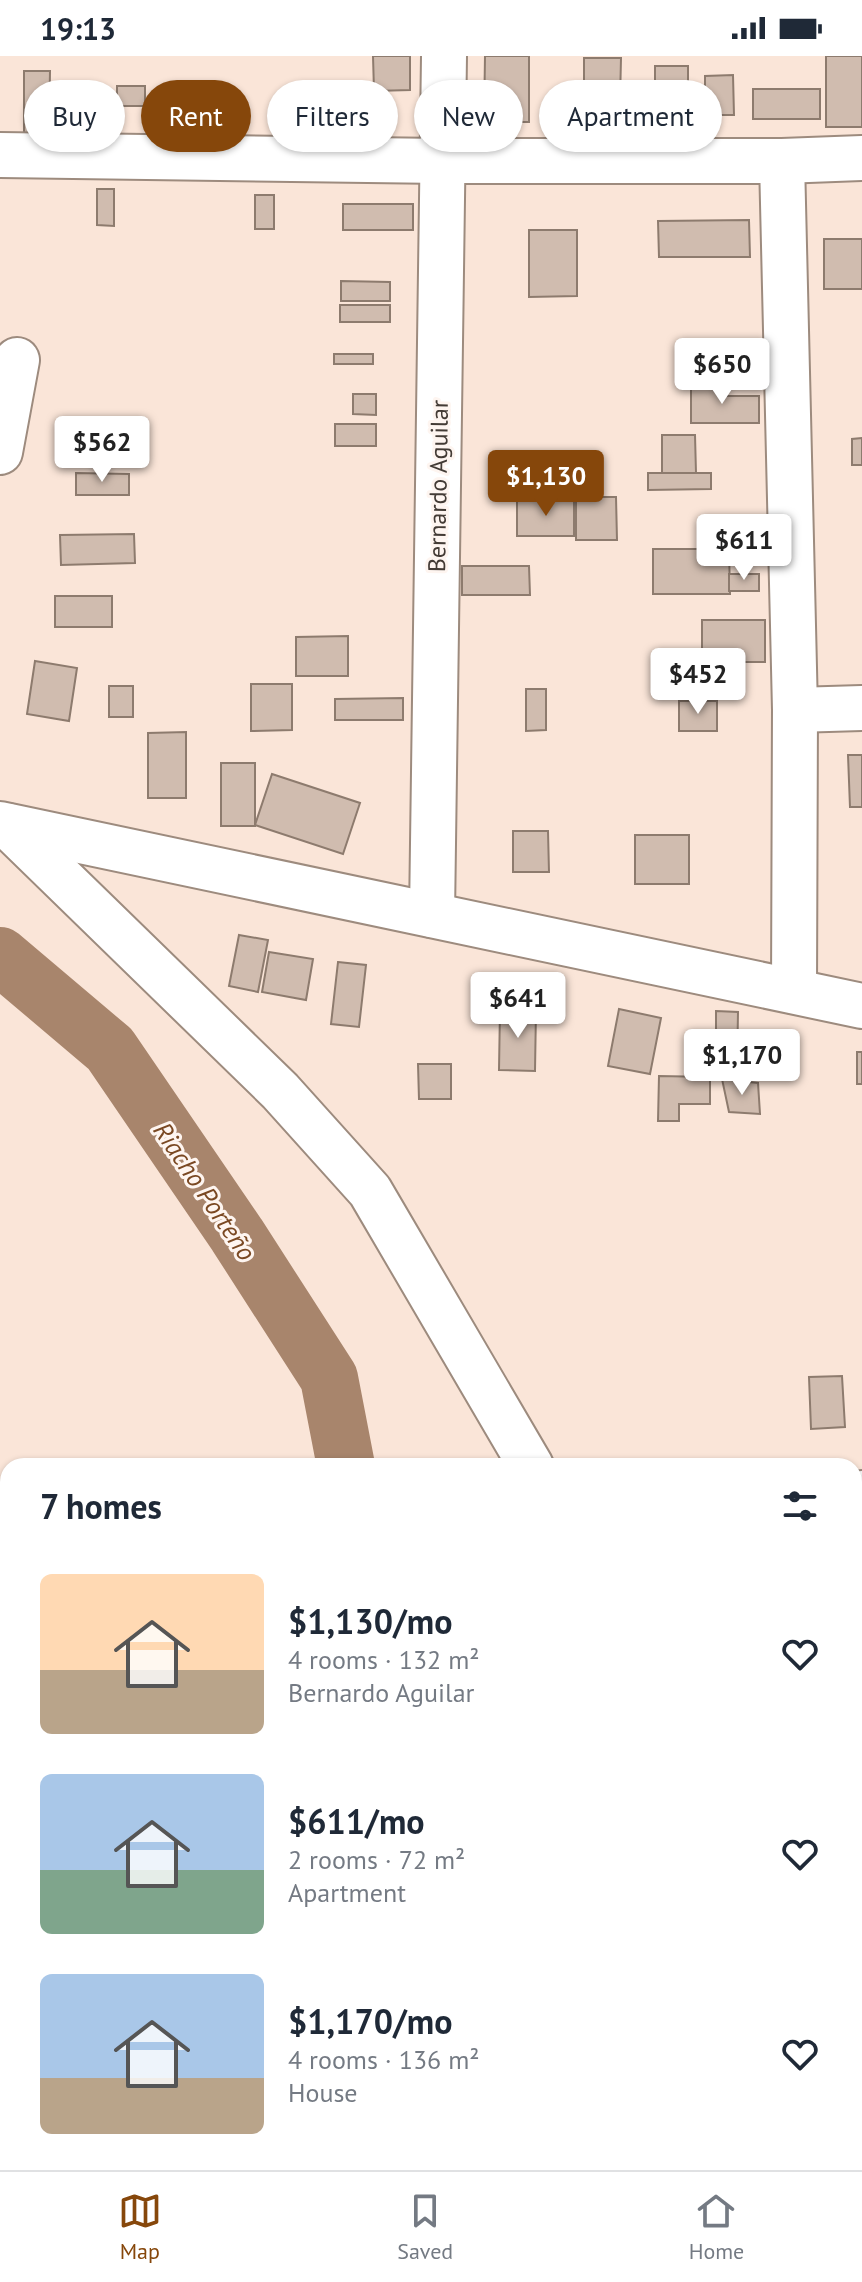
<!DOCTYPE html>
<html lang="en">
<head>
<meta charset="utf-8">
<style>
	:root { --surface:#fff; --page:#f2f2f3; --text:#1f2937; --muted:#747a83; --line:#e0e1e3; --accent:#86470b }
	body { margin:0; font-family:"PT Sans",sans-serif; background:var(--page); color:var(--text); height:100vh; display:flex; flex-direction:column; font-size:30px; white-space:nowrap }
	* { box-sizing:border-box; margin:0 }
	p { font-size:26px; color:var(--muted) }
	.icon { flex:none; width:44px; height:44px; fill:none; stroke:currentColor; stroke-width:2; stroke-linecap:round; stroke-linejoin:round }
	.map { position:relative; flex:1; overflow:hidden }
	.details { position:absolute; left:0px; top:1402px; width:862px; height:712px; display:flex; flex-direction:column; background:var(--surface); border-radius:24px 24px 0 0; box-shadow:0 2px 6px #0004 }
	.details>* { flex:none }
	.hud { position:absolute; left:24px; top:24px; width:814px; height:72px; display:flex; gap:16px }
	.price { position:absolute; translate:-50% -68px; padding:0 18px; border-radius:8px; background:#fff; color:#222; font-size:26px; line-height:52px; filter:drop-shadow(0 2px 4px #0008) }
	.price::after { content:''; position:absolute; left:50%; top:48px; width:24px; height:18px; margin-left:-12px; background:inherit; clip-path:polygon(0 0,100% 0,50% 100%) }
	.price.active { background:var(--accent); color:#fff }
	ul { padding:0; list-style:none }
	li { display:flex; align-items:center; gap:24px; height:200px; padding:0 40px }
	li span { display:grid; place-items:center; flex:none; width:224px; height:160px; border-radius:12px; color:#555 }
	li>.icon { margin-inline-start:auto }
	span .icon { width:96px; height:96px; fill:#fffc; stroke-width:1 }
	li b { font-size:34px }
	h2 { display:flex; justify-content:space-between; align-items:center; height:96px; padding:0 40px; font-size:34px }
	.tag { padding:0 28px; border-radius:36px; background:var(--surface); box-shadow:0 2px 6px #0004; font-size:28px; line-height:72px }
	.tag.active { background:var(--accent); color:#fff }
	.status { display:flex; justify-content:space-between; align-items:center; height:56px; padding:0 40px; background:var(--surface); direction:ltr }
	.status svg { height:22px; fill:currentColor }
	.tabs { display:flex; justify-content:space-around; align-items:center; height:112px; border-top:2px solid var(--line); background:var(--surface); font-size:22px; color:var(--muted) }
	.tabs a { display:grid; justify-items:center; gap:4px }
	.tabs .active { color:var(--accent) }
	.map>svg:first-child { display:block }
</style>
</head>
<body>
<div class="status"><b>19:13</b><svg viewBox="0 0 49 12"><path d="M0 12V9h3v3zM5 12V6h3v6zM10 12V3h3v9zM15 12V0h3v12zM26 1h20v11H26zM47 4h2v5h-2z"/></svg></div>
<div class="map">
<svg width="862" height="2114" viewBox="0 0 862 2114">
	<rect width="100%" height="100%" fill="#fae5d8"/>
	<g fill="none" stroke-linecap="round" stroke-linejoin="round">
		<g stroke="#a8856c" stroke-width="58">
			<path d="M0,900L110,993L237,1179L329,1322L346,1410"/>
			<path d="M854,1979L862,1978"/>
			<path d="M116,2114L128,2106"/>
			<path d="M541,2114L555,2106"/>
		</g>
	</g>
	<g fill="#d0bcaf" stroke="#8d7b6e" stroke-width="2">
		<path d="M373,0H410V34L374,35Z"/>
		<path d="M485,0H529V66H484Z"/>
		<rect x="826" y="0" width="36" height="71"/>
		<path d="M584,2H621L620,45L584,44Z"/>
		<rect x="655" y="10" width="33" height="49"/>
		<path d="M24,15H50L49,79H24Z"/>
		<path d="M733,19L734,59H705V20Z"/>
		<rect x="117" y="30" width="28" height="20"/>
		<rect x="157" y="32" width="48" height="32"/>
		<rect x="753" y="33" width="67" height="30"/>
		<path d="M97,133H114V170L97,169Z"/>
		<rect x="255" y="139" width="19" height="34"/>
		<rect x="343" y="148" width="70" height="26"/>
		<path d="M749,164L750,201H659L658,165Z"/>
		<path d="M529,174H577V240L529,241Z"/>
		<rect x="824" y="183" width="38" height="50"/>
		<path d="M341,225L390,226V245H341Z"/>
		<rect x="340" y="249" width="50" height="17"/>
		<rect x="334" y="298" width="39" height="10"/>
		<path d="M691,329H726V340H759V367H691Z"/>
		<path d="M353,338H376V359L353,358Z"/>
		<rect x="335" y="368" width="41" height="22"/>
		<path d="M662,379H695L696,417H662Z"/>
		<path d="M862,382V409H852V383Z"/>
		<path d="M76,417L129,418V439H76Z"/>
		<path d="M648,417H711V433L648,434Z"/>
		<path d="M576,441H616L617,484H576Z"/>
		<rect x="517" y="443" width="57" height="37"/>
		<path d="M134,478L135,507L61,509L60,479Z"/>
		<path d="M653,493H729L730,538H653Z"/>
		<path d="M462,510H529L530,539H462Z"/>
		<rect x="729" y="518" width="30" height="17"/>
		<rect x="55" y="540" width="57" height="31"/>
		<rect x="702" y="564" width="63" height="42"/>
		<path d="M348,580V620H296V581Z"/>
		<path d="M35,605L77,612L69,665L27,658Z"/>
		<path d="M251,628H292V674L251,675Z"/>
		<rect x="109" y="630" width="24" height="31"/>
		<path d="M526,633H546V674L526,675Z"/>
		<path d="M403,642V664H335V643Z"/>
		<rect x="679" y="645" width="38" height="30"/>
		<path d="M186,676V742H148V677Z"/>
		<path d="M848,699H862V751H850Z"/>
		<rect x="221" y="707" width="34" height="63"/>
		<path d="M272,718L360,747L343,798L255,769Z"/>
		<path d="M513,775H548L549,816H513Z"/>
		<rect x="635" y="779" width="54" height="49"/>
		<path d="M239,879L268,884L258,936L229,930Z"/>
		<path d="M269,896L313,903L306,944L262,936Z"/>
		<path d="M338,906L366,909L359,971L331,968Z"/>
		<path d="M500,953L536,954L535,1015L499,1014Z"/>
		<path d="M619,953L661,962L650,1018L608,1010Z"/>
		<path d="M716,955L738,956L737,1015H716Z"/>
		<rect x="857" y="996" width="5" height="32"/>
		<path d="M418,1008H451V1043H419Z"/>
		<path d="M659,1020L710,1021V1048H679V1065H658Z"/>
		<path d="M722,1023L758,1027L760,1058L729,1056Z"/>
		<path d="M842,1320L845,1371L811,1373L809,1321Z"/>
	</g>
	<g fill="none" stroke-linecap="round" stroke-linejoin="round">
		<g stroke="#9d8b7e" stroke-width="48">
			<g id="minor">
				<path d="M0,99L443,105H782L862,102"/>
				<path d="M782,105L795,654L794,935"/>
				<path d="M0,396L17,304"/>
				<path d="M795,654L862,652"/>
				<path d="M0,768L862,950"/>
				<path d="M8,770L280,1035L370,1135L531,1410"/>
				<path d="M432,859L444,0"/>
				<path d="M854,1438L862,1437"/>
			</g>
		</g>
		<use href="#minor" stroke="#fff" stroke-width="44"/>
	</g>
	<g text-anchor="middle" dominant-baseline="central" stroke-width="6" stroke-linejoin="round" paint-order="stroke">
		<g font-size="24" fill="#433b35" stroke="#fef5f0">
			<text transform="translate(438 430) rotate(-89)">Bernardo Aguilar</text>
		</g>
		<g font-size="26" font-style="italic" fill="#7a4822" stroke="#fef5f0">
			<text transform="translate(205 1135) rotate(56)">Riacho Porteño</text>
		</g>
	</g>
</svg>
<b class="price" style="left:722px;top:350px">$650</b>
<b class="price" style="left:102px;top:428px">$562</b>
<b class="price active" style="left:546px;top:462px">$1,130</b>
<b class="price" style="left:744px;top:526px">$611</b>
<b class="price" style="left:698px;top:660px">$452</b>
<b class="price" style="left:518px;top:984px">$641</b>
<b class="price" style="left:742px;top:1041px">$1,170</b>
<div class="hud">
<a class="tag">Buy</a>
<a class="tag active">Rent</a>
<a class="tag">Filters</a>
<a class="tag">New</a>
<a class="tag">Apartment</a>
</div>
<section class="details">
<h2>7 homes<svg class="icon" aria-label="filters" viewBox="0 0 24 24"><path d="M4 7h16M4 17h16"/><circle cx="9" cy="7" r="2"/><circle cx="15" cy="17" r="2"/></svg></h2>
<ul>
<li><span style="background:linear-gradient(#ffd9b3 60%,#b9a48a 0)"><svg class="icon" aria-label="home" viewBox="0 0 24 24"><path d="M3 11l9-7 9 7M6 9v11h12V9"/></svg></span><div><b>$1,130/mo</b><p>4 rooms · 132 m²</p><p>Bernardo Aguilar</p></div><svg class="icon" aria-label="heart" viewBox="0 0 24 24"><path d="M12 20l-8-8c-3-5 5-10 8-4 3-6 11-1 8 4z"/></svg></li>
<li><span style="background:linear-gradient(#a9c7e8 60%,#7fa58c 0)"><svg class="icon" aria-label="home" viewBox="0 0 24 24"><path d="M3 11l9-7 9 7M6 9v11h12V9"/></svg></span><div><b>$611/mo</b><p>2 rooms · 72 m²</p><p>Apartment</p></div><svg class="icon" aria-label="heart" viewBox="0 0 24 24"><path d="M12 20l-8-8c-3-5 5-10 8-4 3-6 11-1 8 4z"/></svg></li>
<li><span style="background:linear-gradient(#a9c7e8 65%,#b9a48a 0)"><svg class="icon" aria-label="home" viewBox="0 0 24 24"><path d="M3 11l9-7 9 7M6 9v11h12V9"/></svg></span><div><b>$1,170/mo</b><p>4 rooms · 136 m²</p><p>House</p></div><svg class="icon" aria-label="heart" viewBox="0 0 24 24"><path d="M12 20l-8-8c-3-5 5-10 8-4 3-6 11-1 8 4z"/></svg></li>
</ul>
</section>
</div>
<nav class="tabs">
<a class="active"><svg class="icon" aria-label="map" viewBox="0 0 24 24"><path d="M3 6l6-2 6 2 6-2v14l-6 2-6-2-6 2zM9 4v14M15 6v14"/></svg>Map</a>
<a><svg class="icon" aria-label="saved" viewBox="0 0 24 24"><path d="M7 4h10v16l-5-4-5 4z"/></svg>Saved</a>
<a><svg class="icon" aria-label="home" viewBox="0 0 24 24"><path d="M3 11l9-7 9 7M6 9v11h12V9"/></svg>Home</a>
</nav>
</body>
</html>
